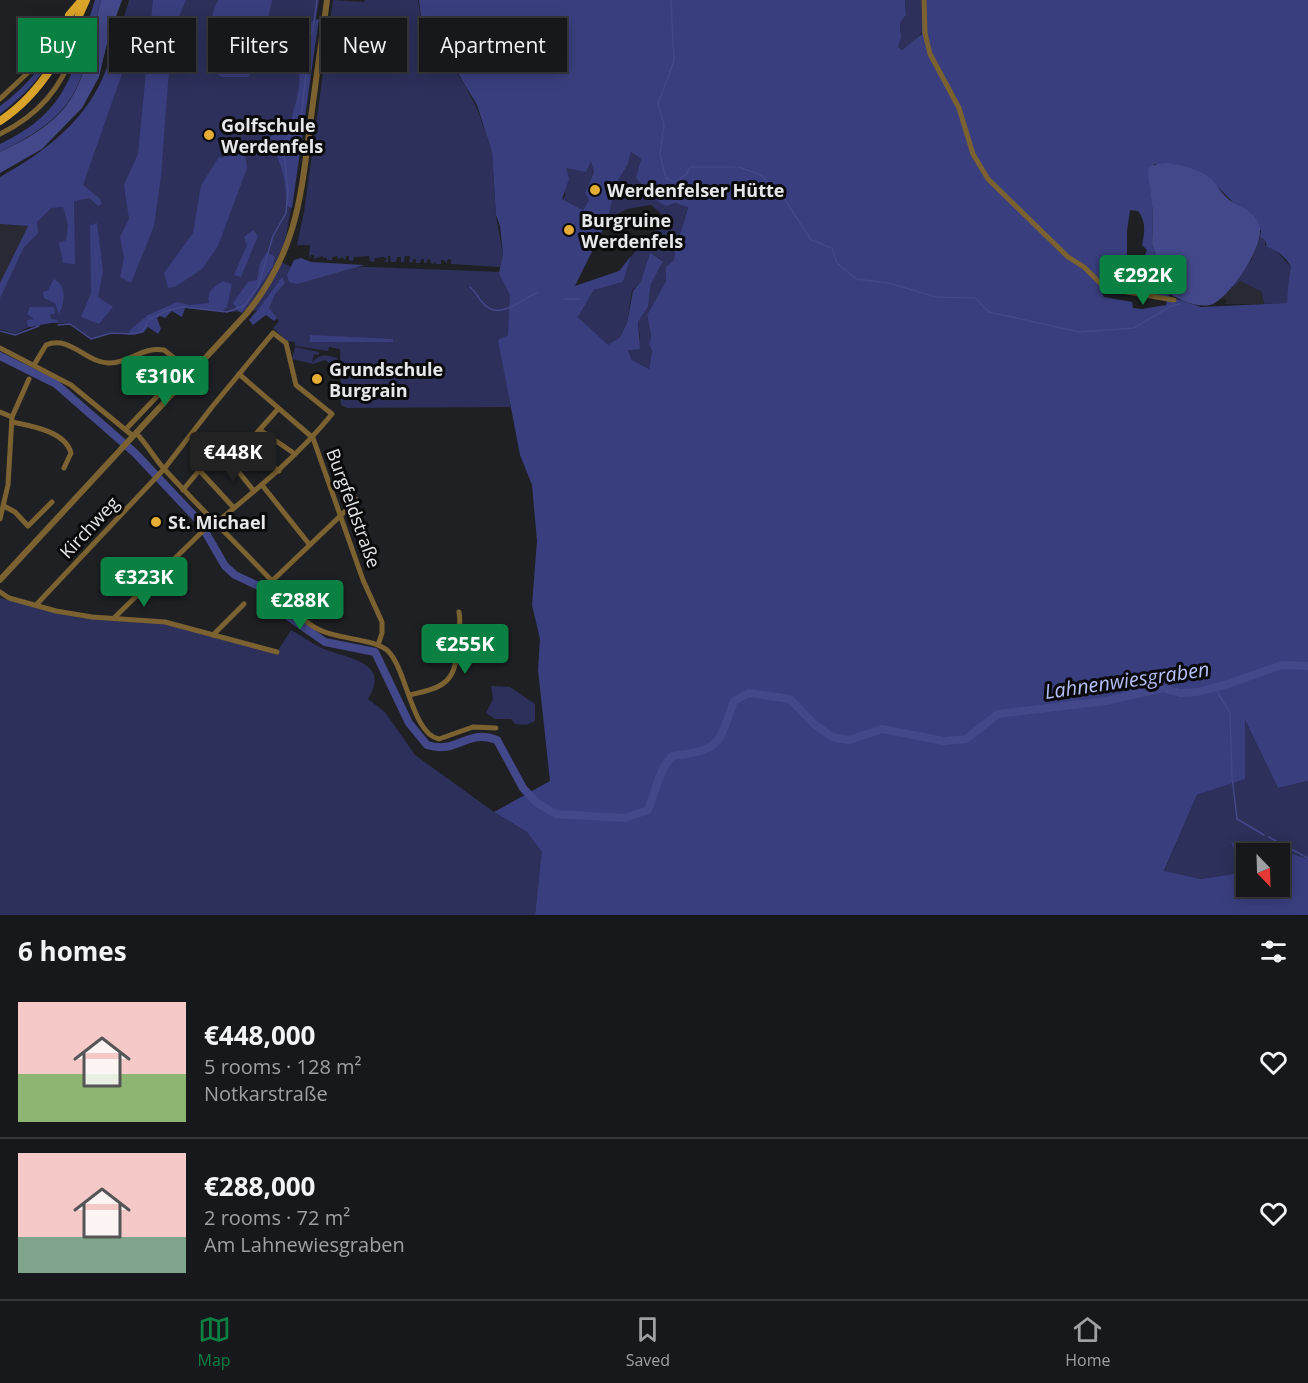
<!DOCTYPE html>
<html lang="en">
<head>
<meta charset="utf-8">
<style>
	:root { --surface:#17181b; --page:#242528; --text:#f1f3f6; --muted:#9ea0a3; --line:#36373a; --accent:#0b8043 }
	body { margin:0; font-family:"Open Sans",sans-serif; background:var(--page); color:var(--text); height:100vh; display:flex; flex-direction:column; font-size:22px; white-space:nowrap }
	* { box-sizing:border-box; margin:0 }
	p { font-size:20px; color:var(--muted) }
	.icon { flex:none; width:33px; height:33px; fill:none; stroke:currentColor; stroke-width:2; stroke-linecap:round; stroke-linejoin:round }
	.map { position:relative; height:915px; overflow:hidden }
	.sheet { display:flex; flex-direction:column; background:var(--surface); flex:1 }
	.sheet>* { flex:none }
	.hud { position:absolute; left:18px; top:18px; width:600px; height:54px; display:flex; gap:12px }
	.needle { width:39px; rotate:157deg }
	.tools { position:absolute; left:1236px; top:843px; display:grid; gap:12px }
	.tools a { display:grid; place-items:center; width:54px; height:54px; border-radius:0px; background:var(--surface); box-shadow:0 3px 15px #0003,0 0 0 2px var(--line); font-size:30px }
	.price { position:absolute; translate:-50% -51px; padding:0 14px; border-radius:6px; background:var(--accent); color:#fff; font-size:20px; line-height:39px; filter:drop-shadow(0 2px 3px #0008) }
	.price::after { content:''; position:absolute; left:50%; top:36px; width:18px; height:14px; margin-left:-9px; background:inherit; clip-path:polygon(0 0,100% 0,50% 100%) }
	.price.active { background:#222; color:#fff }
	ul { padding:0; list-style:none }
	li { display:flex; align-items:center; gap:18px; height:150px; padding:0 18px }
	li+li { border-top:2px solid var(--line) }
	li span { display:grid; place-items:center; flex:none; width:168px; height:120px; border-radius:0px; color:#555 }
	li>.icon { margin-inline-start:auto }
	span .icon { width:72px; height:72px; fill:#fffc; stroke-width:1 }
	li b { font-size:26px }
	h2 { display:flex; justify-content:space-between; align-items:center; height:72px; padding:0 18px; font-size:26px }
	.tag { padding:0 21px; border-radius:0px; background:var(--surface); box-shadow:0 3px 15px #0003,0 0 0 2px var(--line); font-size:21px; line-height:54px }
	.tag.active { background:var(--accent); color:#fff }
	.menu { display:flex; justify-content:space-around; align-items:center; height:84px; border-top:2px solid var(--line); background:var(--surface); font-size:16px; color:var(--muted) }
	.menu a { display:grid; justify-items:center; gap:3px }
	.menu .active { color:var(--accent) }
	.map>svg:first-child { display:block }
</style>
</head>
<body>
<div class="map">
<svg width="1308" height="915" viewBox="0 0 1308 915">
	<rect width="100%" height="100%" fill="#1f2024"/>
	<g fill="#282932">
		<path d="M0,224L28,226L0,283Z"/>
		<path d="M1240,281L1262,292L1264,304H1225L1227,300L1222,298L1230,286L1234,287Z"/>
	</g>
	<g fill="#2c305a">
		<path d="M129,0H319L291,209L285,241L277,260L291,267L344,266L503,272L511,296L508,351L510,407L347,408L341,405L340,349L329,347L328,351L295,346V342L287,341L273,328L279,321L268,310L227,312L183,307L166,311L134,334L111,332L91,339L70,324L39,322L15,334L0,329V283L113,65L122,23Z"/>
		<path d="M333,0L364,2L365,0H418L422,24L465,85L478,111L492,151L496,216L503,254L500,267L451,264V259L447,260V264L444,260H441V264H436L434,261V264L430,263L431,260L428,259L426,263H424V259H421L420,263H416V259H413L412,263L409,262L410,256H405L404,262H401V257H397L396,262H391L390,256H388V262H384L387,259L384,257L375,258L374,262L370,261L369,256L354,257L353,261L349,260V256H346L345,260L342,257L338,259L337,256L332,257V260H328L325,257L323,259V256L314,259V255H311L309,259L310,245H297L304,212Z"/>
		<path d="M905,0H922C923,32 929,31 902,50L898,47L901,38L900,23L906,15Z"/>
		<path d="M631,152L641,159L637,178L645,187L650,198L688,206C684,225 675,242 674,261L666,267V281L647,315L651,336L649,344L652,351L649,369L632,360L628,349L640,339L638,322L648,307L651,284L663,260L650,254L641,281L632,291L627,323L620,337L608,346L578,317L594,290L623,282C626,273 628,261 633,254C643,240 657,232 666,218L651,205L627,209L608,219L616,184L628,164Z"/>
		<path d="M591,159L594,172L585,193L589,200L583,210L562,199L565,196V167L575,170Z"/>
		<path d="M1260,237L1265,240V245L1275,249L1291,267C1287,279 1290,290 1287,303L1264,304L1262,292L1240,281L1234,287L1231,285L1252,259Z"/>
		<path d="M295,347L319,352V355L314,354L312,363C320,353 326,355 337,358L336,363L332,365L325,360L313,364L292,359Z"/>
		<path d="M0,598L80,618L164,624L277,652L291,630C302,636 312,644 324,649C349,659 391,662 368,699L385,712L415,755L494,812L527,832L543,852L535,915H0Z"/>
		<path d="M491,686L510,687L535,704V721L526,725L515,724L511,719H495L486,713L493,699Z"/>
		<path d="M1244,718L1278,788L1308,781V859L1232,842L1246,872L1201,879L1164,872L1197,795L1244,779Z"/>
	</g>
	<g fill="#393e7e" fill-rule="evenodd">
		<path d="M95,0H101C79,84 86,110 0,152V144C72,110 73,68 95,0Z"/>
		<path d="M153,0H186L168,43L170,57L161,176L154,226L131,283L120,277L124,258L120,237L129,219L124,185L138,154Z"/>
		<path d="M218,0H272L260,54L248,77H222L216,73C212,47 206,24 218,0ZM229,45L243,49L238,72L223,68Z"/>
		<path d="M419,0H905L906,15L900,23L901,38L898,47L902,50L922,34V0H1308V781L1278,788L1245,720V779L1197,795L1164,871L1201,879L1245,872L1231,842L1266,846L1308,859V915H535L542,852L527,832L494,812L550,781L538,670L540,639L532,605L537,541L532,485L520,455L498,340L508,335L510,295L499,273L503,254L500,226L496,215L492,152L477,105L449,58L432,39L422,23ZM631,152L641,159L636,178C649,192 649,197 666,206L675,203L688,207C684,225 675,242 674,260L666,267V281L647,315L651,336L649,344L652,351L649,369L632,360L628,350L640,349L638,322L648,307L651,284L663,261L650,253L641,281L633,291L627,323L620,337L608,345L578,317L594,290L623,282L631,256L619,271L575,286L608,219L616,184L628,164ZM591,161L594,172L585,193L589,200L583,210L562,199L569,179L566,168L586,172ZM1154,164L1215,184L1261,231L1260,237L1265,240L1267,247C1277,250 1286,257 1291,267C1288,277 1288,292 1287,303L1201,307L1168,296L1170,294L1152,244L1153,214L1150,186ZM1130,210L1138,211C1146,221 1145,232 1142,245L1147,250L1145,255L1151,260L1162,289L1127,284V231ZM1104,288L1167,300L1166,305L1142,309L1133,308L1132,302L1104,297L1102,293ZM1246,854H1280V886H1246Z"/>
		<path d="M319,19L292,208L286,206C287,180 280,161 269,138L291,122C295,101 307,76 293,58C296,37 298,26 319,19Z"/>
		<path d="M118,22L132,24L125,65L83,185L99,198L102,204L98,206L90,198L74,201L75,264L63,263L59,243L66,240L68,225L63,207L51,208L37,222L38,233L24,247L0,298V283L28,226L0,224V177C46,151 89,119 107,67C112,53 114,37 118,22Z"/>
		<path d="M64,33L65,36C45,72 33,88 0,114V106C28,86 46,61 64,33Z"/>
		<path d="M243,139L247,168L218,246L202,269L175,287L168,288L164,273L193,233L201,185L219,157L223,158L236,142Z"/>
		<path d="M97,223L103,271L98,297L113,307L99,324L81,317L91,293L90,225Z"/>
		<path d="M253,230L258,236L241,277L234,275L247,245L244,237Z"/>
		<path d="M266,253L275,256L273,266L242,313L238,311L233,303L248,282L257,280L260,263Z"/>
		<path d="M301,258L311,262L364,265L297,284L289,282L287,275L294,260Z"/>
		<path d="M282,277L285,283L275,294L269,308L277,318L274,321L266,315L253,325L249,320L261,306Z"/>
		<path d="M54,279C67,285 65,303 59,314L55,303L44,298L43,292L48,290Z"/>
		<path d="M223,281L232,284L227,307L222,311L185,308L182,317L172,311L165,318L160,316L157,318L161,329L158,334L148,327L143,333L128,335L130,330L148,315L177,302L189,305L209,303C207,291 213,287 223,281Z"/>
		<path d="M30,307H54L55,313L50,315L51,319L57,320L59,323C46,322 39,327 28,327L27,320L34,319L27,314Z"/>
		<path d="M310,335L393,339V342H310Z"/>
	</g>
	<g fill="#43488a">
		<path d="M101,0H122L108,39L99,77L82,108L42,149L0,173V152C86,112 80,83 101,0Z"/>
		<path d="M1167,163C1181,165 1199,169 1210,178C1216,183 1220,191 1225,196C1236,208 1252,207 1259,224C1267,244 1230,296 1213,304C1200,309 1181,301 1170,294L1152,244L1153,214L1148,172L1149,166Z"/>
	</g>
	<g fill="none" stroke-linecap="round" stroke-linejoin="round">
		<g stroke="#43488a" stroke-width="1.5">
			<path d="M671,0L674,61L658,104L664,125L660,155L666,178L674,182L686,175L690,167H735"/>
			<path d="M739,167L761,175L782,195L811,240L832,248L837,263L856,279L889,283L936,297L975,298L989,312L1080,332L1134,328L1171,306L1180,304"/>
			<path d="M470,287C476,292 477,296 482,302C499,323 520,299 537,293"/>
			<path d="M564,299H580"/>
			<path d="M58,325L70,324L91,339L111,333L134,334L143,331L149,319L166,311L183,307L227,312L244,306L258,287L273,236L286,213L288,191L283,143L301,119L306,74L298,54L313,30L317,0"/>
			<path d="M0,331L15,335L39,326"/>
			<path d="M1215,688L1230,713L1232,777L1237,819L1264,835"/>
			<path d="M1269,837L1308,858"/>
		</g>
		<path stroke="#43488a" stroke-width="8" d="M0,356L56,384L135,453L199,521L225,566L235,575L267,590L289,617L325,642L375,652L409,723L427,745C458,755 466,728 497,740L523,788L537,803L556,814L625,818L648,810C657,789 657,774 672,756C721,750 718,745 734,701L749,693L790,699L814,724L832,737L849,740L882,729L944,741L966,739L998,714L1106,701L1163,688L1180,693L1198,692L1228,684L1281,665L1308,666"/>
		<g stroke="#7c6230" stroke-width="5">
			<path d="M924,0L925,33L930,54L959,108L973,154L988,179L1068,257L1084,267L1101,284L1122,291L1174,300"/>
			<path d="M0,99L37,64L69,15"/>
			<path d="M0,134C37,116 62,89 74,49"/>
			<path d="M0,348L71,385L133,436"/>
			<path d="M34,365L46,345C70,335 85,362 108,363C128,364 143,346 164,350L192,372"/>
			<path d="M239,374L313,438L363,580L382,622V633L378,645"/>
			<path d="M0,412L12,417"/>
			<path d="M12,422C31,426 65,431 71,453L64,468"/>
			<path d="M126,429L185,367"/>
			<path d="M260,430L295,454"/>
			<path d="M136,433C148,445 155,460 167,472C201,509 237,544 272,581C285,595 295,614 311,625C333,641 373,637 388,651C407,670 412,734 439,739L473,727L496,728"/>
			<path d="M245,446L279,471"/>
			<path d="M229,460L254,491"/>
			<path d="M200,471L234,508"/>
			<path d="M262,485L309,544"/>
			<path d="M183,490L216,450L229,460L245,446L278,409"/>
			<path d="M4,506L15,512L28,526L52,502"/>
			<path d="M0,519L8,485L12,417L29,379"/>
			<path d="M272,581L357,500"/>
			<path d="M0,592L9,598L56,611L92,617L165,622L277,652"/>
			<path d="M36,605L164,469L212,407L273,333L286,343L296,385L332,414C298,456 257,489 216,523L209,525L114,618"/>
			<path d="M213,635L244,604"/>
			<path d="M409,695C449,687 456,680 458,640C459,631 461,622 459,612"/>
		</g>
		<path stroke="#7c6230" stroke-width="6" d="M0,580L247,313C298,250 301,195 311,118C316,78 322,39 327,0"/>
		<g stroke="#daa42a" stroke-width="8">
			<path d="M69,15L82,0"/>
			<path d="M74,49L81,20"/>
			<path d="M0,121C45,91 65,47 86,0"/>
		</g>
	</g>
	<g fill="#e5ad35" stroke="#0a0a0b" stroke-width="2">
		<circle cx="209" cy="135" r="6"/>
		<circle cx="595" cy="190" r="6"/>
		<circle cx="569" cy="230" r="6"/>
		<circle cx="317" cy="379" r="6"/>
		<circle cx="156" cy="522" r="6"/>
	</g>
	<g text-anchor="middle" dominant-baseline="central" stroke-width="6" stroke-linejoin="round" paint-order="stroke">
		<g font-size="18" font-weight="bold" fill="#e6e7e9" stroke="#0a0a0b" text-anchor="start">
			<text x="221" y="125">Golfschule<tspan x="221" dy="21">Werdenfels</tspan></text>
			<text x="607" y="190">Werdenfelser Hütte</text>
			<text x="581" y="220">Burgruine<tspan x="581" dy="21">Werdenfels</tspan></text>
			<text x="329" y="369">Grundschule<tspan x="329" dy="21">Burgrain</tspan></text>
			<text x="168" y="522">St. Michael</text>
		</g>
		<g font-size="18" fill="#e6e7e9" stroke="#0a0a0b">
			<text transform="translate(354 508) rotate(70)">Burgfeldstraße</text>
			<text transform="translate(89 527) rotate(-47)">Kirchweg</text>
		</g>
		<g font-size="20" font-style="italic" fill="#b6bff9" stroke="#0a0a0b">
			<text transform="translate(1127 680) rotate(-8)">Lahnenwiesgraben</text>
		</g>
	</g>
</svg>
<div class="tools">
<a><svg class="needle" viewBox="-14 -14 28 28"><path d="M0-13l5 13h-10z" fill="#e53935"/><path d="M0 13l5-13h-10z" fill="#9ea0a3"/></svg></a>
</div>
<b class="price" style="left:1143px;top:306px">€292K</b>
<b class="price" style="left:165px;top:407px">€310K</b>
<b class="price active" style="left:233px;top:483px">€448K</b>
<b class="price" style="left:144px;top:608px">€323K</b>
<b class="price" style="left:300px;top:631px">€288K</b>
<b class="price" style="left:465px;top:675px">€255K</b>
<div class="hud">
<a class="tag active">Buy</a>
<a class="tag">Rent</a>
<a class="tag">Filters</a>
<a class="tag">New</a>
<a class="tag">Apartment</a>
</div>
</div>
<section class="sheet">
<h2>6 homes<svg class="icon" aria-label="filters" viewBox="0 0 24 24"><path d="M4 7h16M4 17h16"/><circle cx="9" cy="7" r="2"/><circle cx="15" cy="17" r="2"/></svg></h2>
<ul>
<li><span style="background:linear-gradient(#f6c9c9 60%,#8fb573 0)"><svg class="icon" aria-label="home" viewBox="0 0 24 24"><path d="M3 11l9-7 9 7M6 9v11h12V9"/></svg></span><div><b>€448,000</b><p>5 rooms · 128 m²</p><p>Notkarstraße</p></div><svg class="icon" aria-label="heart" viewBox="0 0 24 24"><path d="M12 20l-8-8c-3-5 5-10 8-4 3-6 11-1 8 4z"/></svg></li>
<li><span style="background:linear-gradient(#f6c9c9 70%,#7fa58c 0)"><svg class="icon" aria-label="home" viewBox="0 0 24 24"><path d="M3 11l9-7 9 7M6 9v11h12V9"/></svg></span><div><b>€288,000</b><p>2 rooms · 72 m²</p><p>Am Lahnewiesgraben</p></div><svg class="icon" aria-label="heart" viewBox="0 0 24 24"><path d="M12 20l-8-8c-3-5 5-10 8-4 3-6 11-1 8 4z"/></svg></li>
</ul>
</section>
<nav class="menu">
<a class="active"><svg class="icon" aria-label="map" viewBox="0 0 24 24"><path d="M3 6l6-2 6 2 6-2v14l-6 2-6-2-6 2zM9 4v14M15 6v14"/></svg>Map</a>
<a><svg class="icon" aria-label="saved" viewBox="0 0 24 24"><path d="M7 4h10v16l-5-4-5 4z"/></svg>Saved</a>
<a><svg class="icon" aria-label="home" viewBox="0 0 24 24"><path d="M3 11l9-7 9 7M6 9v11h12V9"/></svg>Home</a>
</nav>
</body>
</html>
